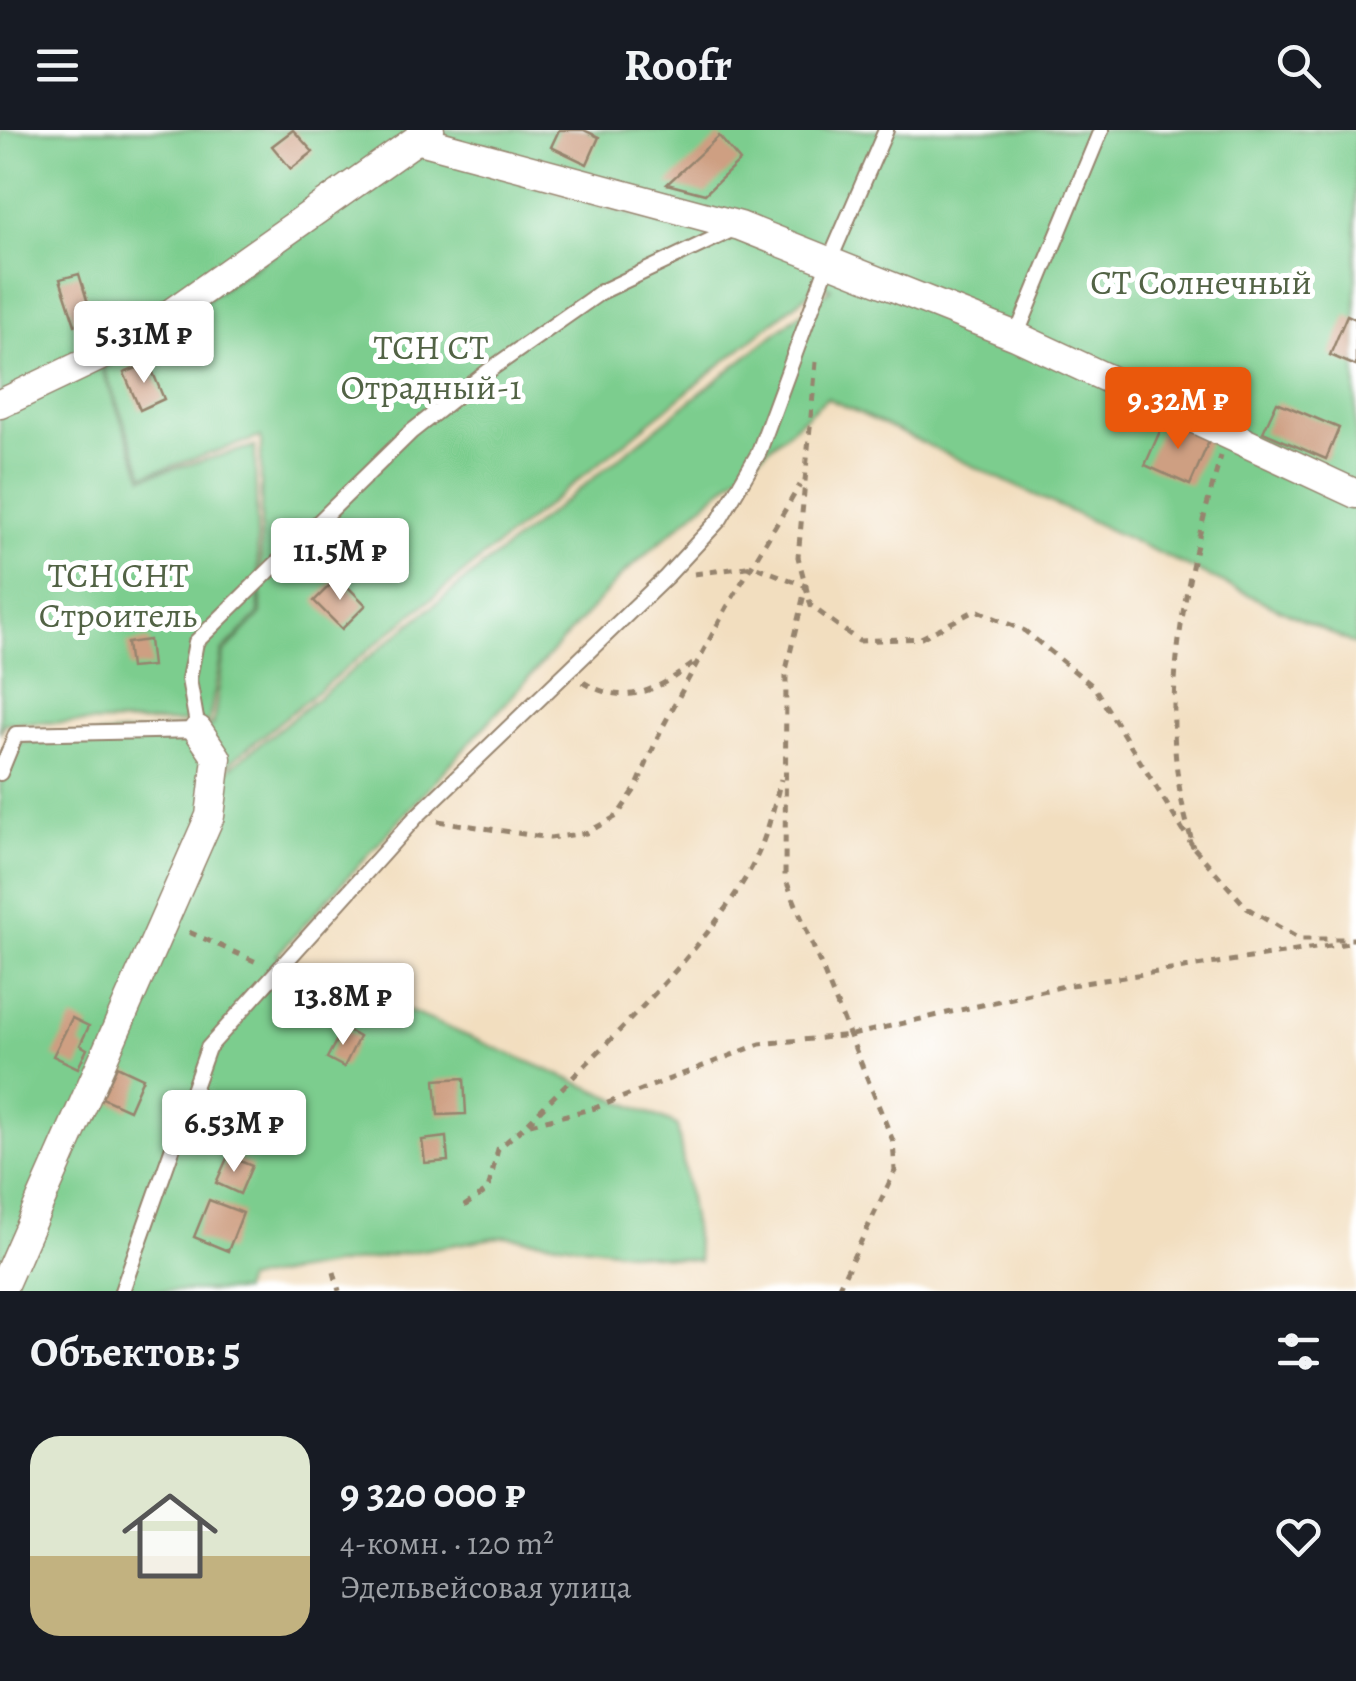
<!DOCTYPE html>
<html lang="ru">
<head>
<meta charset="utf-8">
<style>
	:root { --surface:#171b24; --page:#20242c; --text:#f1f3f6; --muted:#9ea1a6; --accent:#ea580c }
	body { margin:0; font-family:Alegreya,serif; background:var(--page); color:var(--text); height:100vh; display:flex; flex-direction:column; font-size:38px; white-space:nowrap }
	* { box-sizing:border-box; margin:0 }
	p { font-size:32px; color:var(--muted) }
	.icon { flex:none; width:55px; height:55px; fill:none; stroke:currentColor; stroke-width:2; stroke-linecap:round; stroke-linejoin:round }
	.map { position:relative; height:1161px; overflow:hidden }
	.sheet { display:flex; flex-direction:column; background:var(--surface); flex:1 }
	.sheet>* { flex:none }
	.price { position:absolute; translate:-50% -85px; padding:0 22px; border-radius:10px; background:#fff; color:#222; font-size:32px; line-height:65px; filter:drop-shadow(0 2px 5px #0008) }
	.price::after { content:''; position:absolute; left:50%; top:60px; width:30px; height:22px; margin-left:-15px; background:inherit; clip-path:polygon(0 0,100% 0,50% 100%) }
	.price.on { background:var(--accent); color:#fff }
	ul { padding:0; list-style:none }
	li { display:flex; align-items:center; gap:30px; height:250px; padding:0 30px }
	li span { display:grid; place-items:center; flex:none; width:280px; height:200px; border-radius:30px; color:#555 }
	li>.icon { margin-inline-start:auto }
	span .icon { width:120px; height:120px; fill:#fffc; stroke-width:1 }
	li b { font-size:42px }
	h2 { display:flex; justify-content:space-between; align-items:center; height:120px; padding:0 30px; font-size:42px }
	header { display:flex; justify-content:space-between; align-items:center; height:130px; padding:0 30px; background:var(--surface); font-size:45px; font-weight:600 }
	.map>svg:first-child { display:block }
</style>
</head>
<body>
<header><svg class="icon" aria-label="menu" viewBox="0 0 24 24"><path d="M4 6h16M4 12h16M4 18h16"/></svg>Roofr<svg class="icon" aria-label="search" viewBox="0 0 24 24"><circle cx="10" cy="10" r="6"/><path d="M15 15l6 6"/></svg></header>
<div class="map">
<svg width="1356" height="1161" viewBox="0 0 1356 1161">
	<rect width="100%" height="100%" fill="#fff"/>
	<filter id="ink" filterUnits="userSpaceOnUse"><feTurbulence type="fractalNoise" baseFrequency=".01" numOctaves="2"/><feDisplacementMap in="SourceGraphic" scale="20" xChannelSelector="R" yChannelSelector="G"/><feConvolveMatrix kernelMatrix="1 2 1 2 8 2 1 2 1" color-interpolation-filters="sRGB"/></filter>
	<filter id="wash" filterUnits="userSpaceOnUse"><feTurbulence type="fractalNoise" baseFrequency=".0048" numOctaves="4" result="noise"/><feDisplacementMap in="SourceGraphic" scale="40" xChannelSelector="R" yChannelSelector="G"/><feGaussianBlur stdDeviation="2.25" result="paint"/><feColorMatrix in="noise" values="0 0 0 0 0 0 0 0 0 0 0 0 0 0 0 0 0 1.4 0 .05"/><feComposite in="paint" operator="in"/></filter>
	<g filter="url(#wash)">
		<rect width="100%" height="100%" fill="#f2debf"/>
		<path fill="#7ccd8e" stroke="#5c7c56" stroke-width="2.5" fill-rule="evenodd" d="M0,0H1356V515L827,268L623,444L277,825L677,995L699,1131L505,1106L246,1150L242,1161H0V654L20,612L213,595L224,523L261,484V307L144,345L104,239L425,22L681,100L440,5L102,239L143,347L255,316L259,484L222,521L209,592L5,593L0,603ZM820,154L831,159L227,640L223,638Z"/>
		<g id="blocks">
			<g fill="#ce9f82">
				<path d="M293,0L313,22L291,39L272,16Z"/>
				<path d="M559,0H584L599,7L587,34L551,17Z"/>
				<path d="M719,6L740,31L705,64L667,54Z"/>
				<path d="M79,144L93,190L75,195L60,149Z"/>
				<path d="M1347,185L1356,189V236L1330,225Z"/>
				<path d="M149,233L164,269L140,280L124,243Z"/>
				<path d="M1277,272L1339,298L1326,329L1263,302Z"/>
				<path d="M1165,290L1210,309L1190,355L1145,335Z"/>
				<path d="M338,447L366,475L342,499L314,471Z"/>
				<path d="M149,510L152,536L130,538L127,513Z"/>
				<path d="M72,888L89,896L80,915L87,919L78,938L53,926Z"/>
				<path d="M343,898L359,907L344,937L327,928Z"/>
				<path d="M117,936L143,948L129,980L102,968Z"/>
				<path d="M464,948L466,984L438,985L435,950Z"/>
				<path d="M446,1007L448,1031L425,1033L422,1010Z"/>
				<path d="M228,1026L252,1036L240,1064L216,1053Z"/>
				<path d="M209,1070L243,1083L228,1121L194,1107Z"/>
			</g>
		</g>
	</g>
	<g filter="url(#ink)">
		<use href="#blocks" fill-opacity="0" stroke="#96846e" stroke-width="2.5"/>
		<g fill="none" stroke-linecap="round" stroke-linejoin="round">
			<g stroke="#96846e" stroke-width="18">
				<g id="lane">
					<path d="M1016,206L1101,0"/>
					<path d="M0,643L16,604L198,600L189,549L196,512L411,302L491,239L601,162L736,98"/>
					<path d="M122,1161L208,918L415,688L666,447L720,389L758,324L828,134L886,0"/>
				</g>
			</g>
			<g stroke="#96846e" stroke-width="31">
				<g id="street">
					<path d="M420,10L740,96L1016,206L1356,364"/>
					<path d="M0,274L130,212L430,0"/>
					<path d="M1,1161L210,686L217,628L198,600"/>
				</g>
			</g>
			<g stroke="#96846e" stroke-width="5" stroke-dasharray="8 8" stroke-linecap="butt">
				<path d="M816,232L798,427L811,476L859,511L921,508L976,480L1025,501L1094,557L1194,718"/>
				<path d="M694,444L754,436L806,456L786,540L785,748L893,1011L895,1041L837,1161"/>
				<path d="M583,552C627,579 661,558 698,530"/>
				<path d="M438,691L550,708L586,703L617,686L636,658L661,600L727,477L800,355"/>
				<path d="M1191,708C1153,583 1185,449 1221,326"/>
				<path d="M1194,718L1247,778L1299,809H1356"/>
				<path d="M189,802L261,834"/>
				<path d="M528,993C599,919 696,832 748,744C765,714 773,681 781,649"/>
				<path d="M464,1076L488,1060L498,1019L526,995L595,978L760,914L852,905L1064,856L1356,812"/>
				<path d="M334,1142L339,1161"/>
			</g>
			<use href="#lane" stroke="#fff" stroke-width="14"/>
			<use href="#street" stroke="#fff" stroke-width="28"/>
		</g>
	</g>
	<g text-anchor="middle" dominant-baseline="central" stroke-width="10" stroke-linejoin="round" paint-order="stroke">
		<g font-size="35" fill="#526345" stroke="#fff">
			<text x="1201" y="152">СТ Солнечный</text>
			<text x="431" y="217">ТСН СТ<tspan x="431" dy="40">Отрадный-1</tspan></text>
			<text x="118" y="445">ТСН СНТ<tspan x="118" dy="40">Строитель</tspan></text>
		</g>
	</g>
</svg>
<b class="price" style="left:144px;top:256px">5.31M ₽</b>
<b class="price on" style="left:1178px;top:322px">9.32M ₽</b>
<b class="price" style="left:340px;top:473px">11.5M ₽</b>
<b class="price" style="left:343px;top:918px">13.8M ₽</b>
<b class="price" style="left:234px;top:1045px">6.53M ₽</b>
</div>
<section class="sheet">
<h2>Объектов: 5<svg class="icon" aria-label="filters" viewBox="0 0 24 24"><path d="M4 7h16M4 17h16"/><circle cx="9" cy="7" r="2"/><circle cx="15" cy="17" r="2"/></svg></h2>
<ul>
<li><span style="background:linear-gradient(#dfe7d0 60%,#c2b280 0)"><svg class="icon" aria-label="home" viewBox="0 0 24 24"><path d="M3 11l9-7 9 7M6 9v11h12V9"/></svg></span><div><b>9 320 000 ₽</b><p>4-комн. · 120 m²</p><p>Эдельвейсовая улица</p></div><svg class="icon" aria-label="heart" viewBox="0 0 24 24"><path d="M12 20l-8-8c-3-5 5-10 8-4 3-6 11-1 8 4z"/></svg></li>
</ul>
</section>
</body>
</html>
